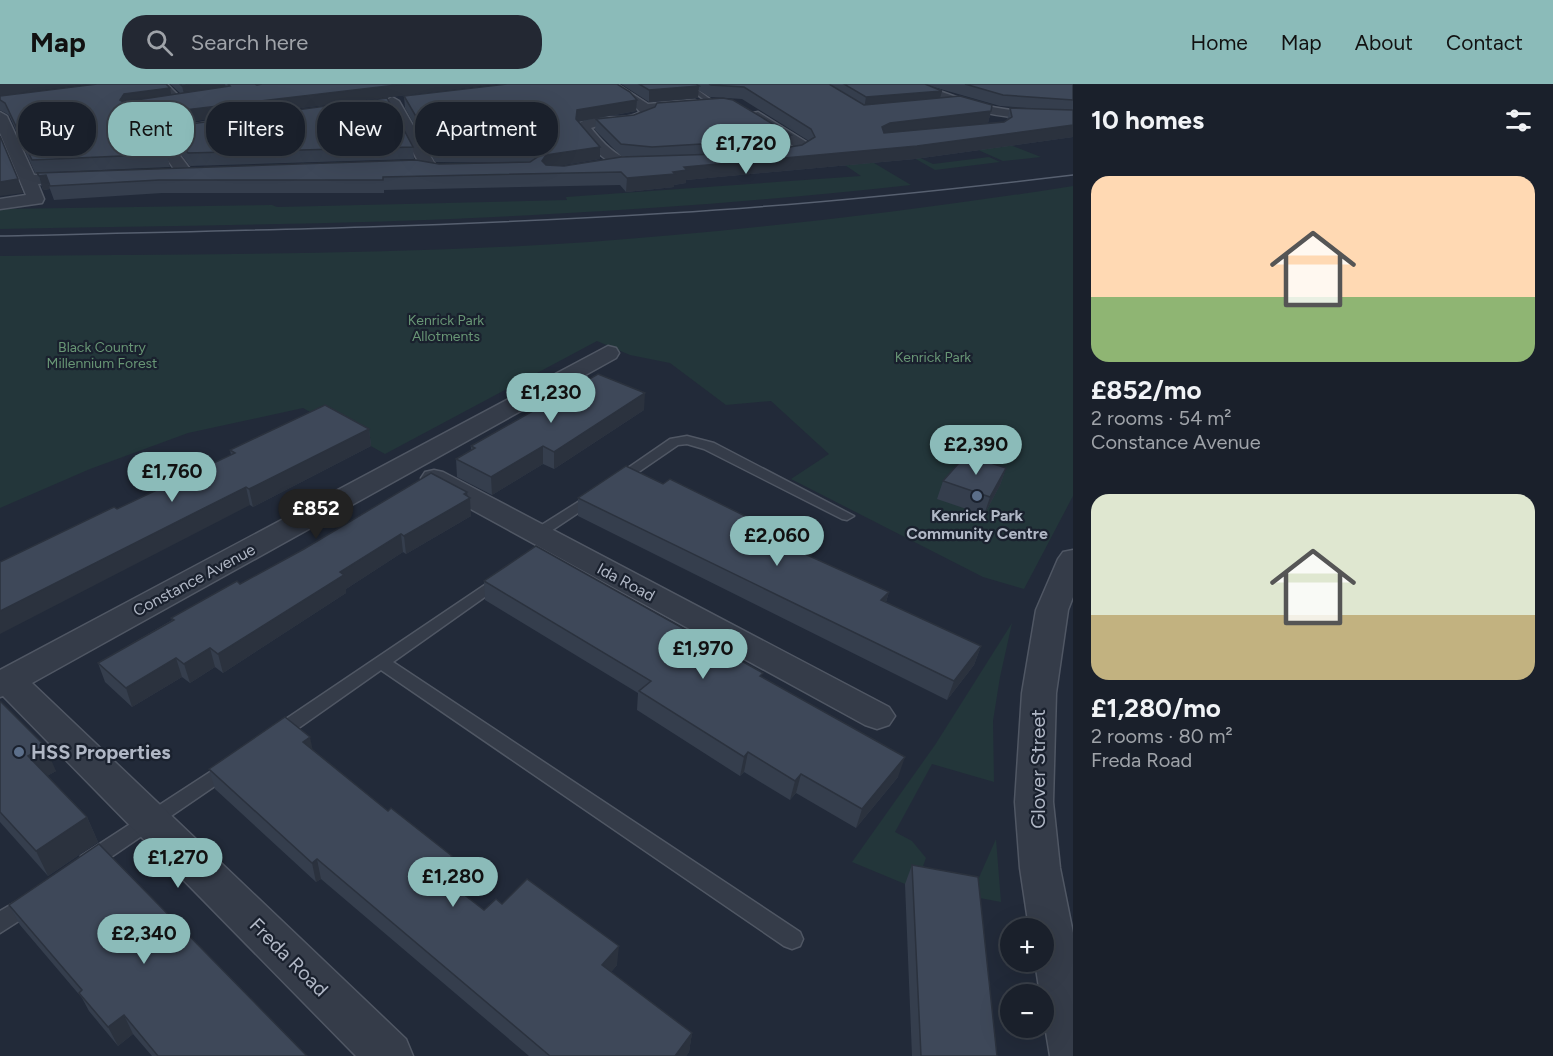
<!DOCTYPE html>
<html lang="en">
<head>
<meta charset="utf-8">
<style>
	:root { --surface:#1a202b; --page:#232833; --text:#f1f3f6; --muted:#9fa3a9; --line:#383e47; --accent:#8bbbb9 }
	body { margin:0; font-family:Figtree,sans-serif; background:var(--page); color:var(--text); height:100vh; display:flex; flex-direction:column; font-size:22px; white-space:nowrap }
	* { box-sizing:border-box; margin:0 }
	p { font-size:20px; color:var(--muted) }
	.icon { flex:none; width:33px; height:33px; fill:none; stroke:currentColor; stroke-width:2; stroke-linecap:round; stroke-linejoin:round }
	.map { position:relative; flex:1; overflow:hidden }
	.side { display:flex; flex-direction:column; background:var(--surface); width:480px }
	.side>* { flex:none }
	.hud { position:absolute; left:18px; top:18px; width:570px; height:54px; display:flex; gap:12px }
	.controls { position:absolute; left:1000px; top:834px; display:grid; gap:12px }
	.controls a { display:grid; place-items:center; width:54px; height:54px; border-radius:50%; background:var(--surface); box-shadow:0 6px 24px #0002,0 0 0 2px var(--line); font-size:30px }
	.price { position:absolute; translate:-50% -51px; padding:0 14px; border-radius:21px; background:var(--accent); color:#111; font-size:20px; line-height:39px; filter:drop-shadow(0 2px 3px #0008) }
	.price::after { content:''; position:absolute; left:50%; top:36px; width:18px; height:14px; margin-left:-9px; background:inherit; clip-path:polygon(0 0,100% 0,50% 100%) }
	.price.current { background:#222; color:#fff }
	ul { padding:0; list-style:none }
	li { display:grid; align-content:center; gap:12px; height:318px; padding:0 18px }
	li span { display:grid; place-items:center; height:186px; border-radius:18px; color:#555 }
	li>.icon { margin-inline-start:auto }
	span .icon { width:108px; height:108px; fill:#fffc; stroke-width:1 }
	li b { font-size:26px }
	h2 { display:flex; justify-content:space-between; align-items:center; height:72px; padding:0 18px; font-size:26px }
	.pill { padding:0 21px; border-radius:24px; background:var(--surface); box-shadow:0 6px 24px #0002,0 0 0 2px var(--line); font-size:21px; line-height:54px }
	.pill.current { background:var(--accent); color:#111 }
	header { display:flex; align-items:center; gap:36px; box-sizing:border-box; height:84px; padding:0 30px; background:var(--accent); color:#111 }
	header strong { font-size:28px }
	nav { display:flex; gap:33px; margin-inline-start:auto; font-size:21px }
	.search { width:420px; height:54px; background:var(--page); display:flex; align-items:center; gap:15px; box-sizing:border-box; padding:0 21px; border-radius:24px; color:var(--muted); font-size:22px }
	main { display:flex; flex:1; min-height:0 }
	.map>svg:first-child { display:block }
</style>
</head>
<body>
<header>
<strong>Map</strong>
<div class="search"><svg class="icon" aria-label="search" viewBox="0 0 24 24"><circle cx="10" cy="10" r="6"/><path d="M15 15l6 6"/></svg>Search here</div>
<nav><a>Home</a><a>Map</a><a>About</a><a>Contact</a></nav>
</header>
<main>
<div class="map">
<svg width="1073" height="972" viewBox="0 0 1073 972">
	<rect width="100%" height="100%" fill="#222a39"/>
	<g fill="#23363a">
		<path d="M881,55L933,80L989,73L1000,78L935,86Z"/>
		<path d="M1010,61L1041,73L1003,77L976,65Z"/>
		<path d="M830,71L869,76L911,101C791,114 671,124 550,130C367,141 183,141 0,145V125L272,121L277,123L567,116L566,113L861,92Z"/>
		<path d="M1073,102V412L1024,505L983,493L791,395L829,370L771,317L726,321L670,279L630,271L597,257L385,370L303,324L188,349L90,385L0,424V172C196,170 394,171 589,158C751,146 913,127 1073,102Z"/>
		<path d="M1012,539L1000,593L993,637L994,698L932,680L895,748L912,757L926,774L923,782L973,807L996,755L1001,818L905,800L852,778L935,661Z"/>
	</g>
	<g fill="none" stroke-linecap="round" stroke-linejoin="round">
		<g stroke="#505764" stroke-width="3">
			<g id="service">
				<path d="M160,0H167L184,17V19H180Z"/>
				<path d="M695,7H699L715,19L710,20L695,9Z"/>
				<path d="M687,352L714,359L854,432L847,436L842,435L704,365L687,360L678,361L621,400H611L609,397L670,355Z"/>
				<path d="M594,408L601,412L599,415L542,453H532L530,450L532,447Z"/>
				<path d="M501,490L509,495L506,498L393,578L800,848L803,855L800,862L792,865L784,862L381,586L283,655L277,657L271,655L268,650L271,645Z"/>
				<path d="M227,677L234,679L236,684L234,689L95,784L88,787L81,784L78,778L81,772Z"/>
				<path d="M29,810L36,812L39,819L36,826L0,849V827Z"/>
			</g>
		</g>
		<g stroke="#505764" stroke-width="3">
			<g id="minor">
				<path d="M601,0H617L648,20L695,16L702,20L695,24L654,27L653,32C633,45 612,37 591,44C600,55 610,67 623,73C634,78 651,72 659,81C654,86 648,86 641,86C611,86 592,66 575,43C591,25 621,40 640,28L631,18Z"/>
				<path d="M903,0C928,0 950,12 975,19C1007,28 1040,29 1073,28V36C1024,38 978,30 932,14C922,10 909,7 903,0Z"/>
				<path d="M392,13L399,17L435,80L432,83L391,90L383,85L391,80L418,77L385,17Z"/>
				<path d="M0,28L7,32L34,91L79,89L85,91L87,94L85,97L38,100L44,115L42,119L0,125V115L26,111L0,49Z"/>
				<path d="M758,28L808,59L811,65C802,75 779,79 766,75L763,72L766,69L795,63L753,35V29Z"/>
				<path d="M208,38L215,42L213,45L166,53L193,89L191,92H179L152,54V50L159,46Z"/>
				<path d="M608,262L616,264L619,269L616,274L32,599L406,955L413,972H356L3,612L0,613V586Z"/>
				<path d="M434,386L443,388L889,623L895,632L889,641L877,645L865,641L425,400L421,394L425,388Z"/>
				<path d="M1073,466V513L1068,526L1056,609L1053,718L1060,784L1073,849V972H1050L1044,936V910H1040L1035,878H1044V844H1029L1020,784L1015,718L1022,609L1036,526L1058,475L1063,468Z"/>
			</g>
		</g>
		<use href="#service" fill="#353c49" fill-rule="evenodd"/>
		<use href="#minor" fill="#353c49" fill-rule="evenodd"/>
		<path stroke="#576070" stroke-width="1.5" d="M0,152C223,147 447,143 670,129C805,121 939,107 1073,91"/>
	</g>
	<g fill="#353e4d" fill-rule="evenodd">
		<path d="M170,0H497L170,40L153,45L152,48L167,70L170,83L35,89L9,31L0,26V12L171,11L180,9Z"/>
		<path d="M621,0H1073V53L915,75L686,96V99L674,101V103L626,108L620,101L384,106V109H162L54,116L50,105L43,106L37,89L511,79L435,78L405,24L404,12L637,16L636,27L578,38L600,63V75L558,82H564L633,73L621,72L595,46L596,35L791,51L789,62L734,69H753L802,61L809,57L742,15L710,13L698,6V14L649,18ZM930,2L1000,22L1027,24H1010L1007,36L1004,38L988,39L991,27L940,14Z"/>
		<path d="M167,43L413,63L414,75L190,82L169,55Z"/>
		<path d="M644,326L554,385L543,380L492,411L457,393L456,375L471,366V362Z"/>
		<path d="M369,345L371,362L253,423L250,421L117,425L231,371L230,366Z"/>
		<path d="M1006,384L1000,401L984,431L937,415L943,397Z"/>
		<path d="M663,400L812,465L811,473L889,508L886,518L981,562L974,581L947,616L578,432V414Z"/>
		<path d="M467,408L471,432L406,470L403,468L346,505V509L223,589L215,583L190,599L182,593L132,623L105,598L98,579L172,536L171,534L240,500Z"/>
		<path d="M484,497L762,593L898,693L856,744L796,709L790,716L744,688L740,692L637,626L638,609L485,516Z"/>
		<path d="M0,618L56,687L47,692L87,733L98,758L48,792L0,738Z"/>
		<path d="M312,666L454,791L447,798L484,826L502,820L617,881L611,888L692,949L689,968L686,972H529L321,795L316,798L215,705L209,685Z"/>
		<path d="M912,781L997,972H912L905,800Z"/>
		<path d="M9,821L307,972H152L133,950L118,962L89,927L82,914L20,841Z"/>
	</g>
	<g fill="#2b323e">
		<path d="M0,0H90L0,12Z"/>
		<path d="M200,0H225L227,8L185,14L182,2Z"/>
		<path d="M405,0H497L170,40L153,45L150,53L147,41L151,33L168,28Z"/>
		<path d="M699,2L698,14L649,18V6Z"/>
		<path d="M170,4L172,15L127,22L120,16L124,10Z"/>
		<path d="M942,7L939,18L864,25L866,13Z"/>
		<path d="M637,16L636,27L576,38L575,47L577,26Z"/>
		<path d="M991,27L988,39L879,56L882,43L890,39Z"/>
		<path d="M1073,41V53L915,75L686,96V99L674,101V103L626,108L627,94L673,88L684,83Z"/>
		<path d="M791,51L789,62L734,69L735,58Z"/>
		<path d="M600,63V75L546,84L542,77L546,71Z"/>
		<path d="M46,91L50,105L43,106L39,92Z"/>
		<path d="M18,95L23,109L0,112V98Z"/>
		<path d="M645,309L644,326L554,385V368Z"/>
		<path d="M369,345L371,362L253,423L249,405Z"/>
		<path d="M543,362V380L492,411L491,393Z"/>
		<path d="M1006,384L1000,401L984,431L990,413Z"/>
		<path d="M246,403L250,421L0,550V527Z"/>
		<path d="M467,408L468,415L470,414L471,432L406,470L404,452Z"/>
		<path d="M401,450L403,468L346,505V509L223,589L218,570L340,488Z"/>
		<path d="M812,465L808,484L807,471Z"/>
		<path d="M889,508L883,527L881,516Z"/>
		<path d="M981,562L974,581L947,616L954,597Z"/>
		<path d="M210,564L215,583L190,599L184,580Z"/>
		<path d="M176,574L182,593L132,623L126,604Z"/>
		<path d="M310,653L314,672L303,658Z"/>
		<path d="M45,662L56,687L39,697L28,672Z"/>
		<path d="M748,668L744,688L740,692L744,673Z"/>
		<path d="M905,673L898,693L856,744L862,725Z"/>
		<path d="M801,690L796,709L790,716L795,697Z"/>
		<path d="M87,733L98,758L48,792L36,767Z"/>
		<path d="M452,772L454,791L437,808L435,788Z"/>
		<path d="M317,775L321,795L316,798L312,779Z"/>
		<path d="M619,862L617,881L601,900L602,881Z"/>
		<path d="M124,931L133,950L118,962L108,943Z"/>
		<path d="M692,949L689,968L686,972H675Z"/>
	</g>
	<g fill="#3e4859" stroke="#2b323e" stroke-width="1.5">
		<path d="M97,0H166L170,4L124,10L120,16L123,18L230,2L228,0H255L257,1L262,0H405L168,28L151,33L147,41L167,70L32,76L5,19L0,16V12Z"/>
		<path d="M180,0H200L182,2Z"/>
		<path d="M507,0H617L630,8L637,16L577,26L576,35L600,63L546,71L542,77L546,81L564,82L621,73L753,69L802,61L815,53L811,45L744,3L711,1L709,0H829L864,21L960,12L992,21L991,27L890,39L882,43L884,49L1004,38L1012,33L1010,24L1073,26V41L917,62L684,83L687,86L673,88L675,90L627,94L621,88L383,93V96H159L50,102L46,91L39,92L37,89L416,76L439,80L530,78L539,72L535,66L435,65L404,12Z"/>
		<path d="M639,0H696L699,2L649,6Z"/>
		<path d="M844,0H925L942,7L866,13Z"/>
		<path d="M965,0H1073V16L1003,11Z"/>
		<path d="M387,14L413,63L188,69L167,43Z"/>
		<path d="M723,14L733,16L791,51L735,58L652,63L621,60L596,35L634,31L655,23L657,19Z"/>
		<path d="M0,52L18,95L0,98Z"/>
		<path d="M598,290L645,309L554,368L543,362L491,393L456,375L475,364L471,362Z"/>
		<path d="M325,321L369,345L249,405L246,403L0,527V478L114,423L117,425L235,369L230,366Z"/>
		<path d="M966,371L1006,384L990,413L943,397Z"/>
		<path d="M626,382L663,400L670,395L812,465L807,471L889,508L881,516L981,562L954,597L578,414Z"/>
		<path d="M431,389L467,408L464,410L470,414L404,452L401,450L340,488L344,491L218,570L210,564L184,580L176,574L126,604L98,579L174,536L171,534L237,497L240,500L304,465Z"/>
		<path d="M536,462L763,589L760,592L905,673L862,725L801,690L795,697L748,668L744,673L639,607L651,597L484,497Z"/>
		<path d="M0,618H1L45,662L28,672L87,733L36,767L0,728Z"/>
		<path d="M285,633L310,653L303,658L388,727L391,724L452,772L435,788L484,826L496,815L502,820L527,795L619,862L602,881L692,949L675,972H550L317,775L312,779L209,685Z"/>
		<path d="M99,760L307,972H158L124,931L108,943L79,909L82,906L9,821Z"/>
		<path d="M912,781L978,793L997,972H921Z"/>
	</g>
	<g fill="#5c6f8a" stroke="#1a212e" stroke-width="2">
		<circle cx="977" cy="412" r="6"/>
		<circle cx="19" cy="668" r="6"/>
	</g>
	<g text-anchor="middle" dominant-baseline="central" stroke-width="4.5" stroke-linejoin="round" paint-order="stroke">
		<g font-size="14" fill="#689675" stroke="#1a212e">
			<text x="446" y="236">Kenrick Park<tspan x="446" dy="16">Allotments</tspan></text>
			<text x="102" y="263">Black Country<tspan x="102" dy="16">Millennium Forest</tspan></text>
			<text x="933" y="273">Kenrick Park</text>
		</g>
		<g font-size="16" font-weight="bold" fill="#b0b7c5" stroke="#1a212e">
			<text x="977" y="431">Kenrick Park<tspan x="977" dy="18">Community Centre</tspan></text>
		</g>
		<g font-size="16" fill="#b0b7c5" stroke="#1a212e">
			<text transform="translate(194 496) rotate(-28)">Constance Avenue</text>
			<text transform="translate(626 498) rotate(28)">Ida Road</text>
		</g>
		<g font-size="20" font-weight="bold" fill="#b0b7c5" stroke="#1a212e" text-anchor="start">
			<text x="31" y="668">HSS Properties</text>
		</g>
		<g font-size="20" fill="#b0b7c5" stroke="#1a212e">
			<text transform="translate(1038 685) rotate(-90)">Glover Street</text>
			<text transform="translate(289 873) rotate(45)">Freda Road</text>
		</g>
	</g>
</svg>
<div class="controls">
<a>+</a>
<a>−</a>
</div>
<b class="price" style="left:746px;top:91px">£1,720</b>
<b class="price" style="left:551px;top:340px">£1,230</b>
<b class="price" style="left:976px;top:392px">£2,390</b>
<b class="price" style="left:172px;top:419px">£1,760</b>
<b class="price current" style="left:316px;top:456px">£852</b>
<b class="price" style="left:777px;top:483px">£2,060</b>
<b class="price" style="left:703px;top:596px">£1,970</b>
<b class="price" style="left:178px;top:805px">£1,270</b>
<b class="price" style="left:453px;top:824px">£1,280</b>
<b class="price" style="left:144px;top:881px">£2,340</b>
<div class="hud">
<a class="pill">Buy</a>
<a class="pill current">Rent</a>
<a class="pill">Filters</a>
<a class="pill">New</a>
<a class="pill">Apartment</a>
</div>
</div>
<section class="side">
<h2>10 homes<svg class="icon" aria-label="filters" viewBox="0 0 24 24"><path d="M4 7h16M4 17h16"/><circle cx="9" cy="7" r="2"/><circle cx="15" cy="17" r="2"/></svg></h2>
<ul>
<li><span style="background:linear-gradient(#ffd9b3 65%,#8fb573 0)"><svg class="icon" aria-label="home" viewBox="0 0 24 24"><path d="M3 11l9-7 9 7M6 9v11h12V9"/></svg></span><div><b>£852/mo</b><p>2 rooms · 54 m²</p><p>Constance Avenue</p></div></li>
<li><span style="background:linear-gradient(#dfe7d0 65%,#c2b280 0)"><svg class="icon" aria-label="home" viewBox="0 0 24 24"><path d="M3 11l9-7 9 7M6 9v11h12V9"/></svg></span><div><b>£1,280/mo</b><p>2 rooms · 80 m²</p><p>Freda Road</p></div></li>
</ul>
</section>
</main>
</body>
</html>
